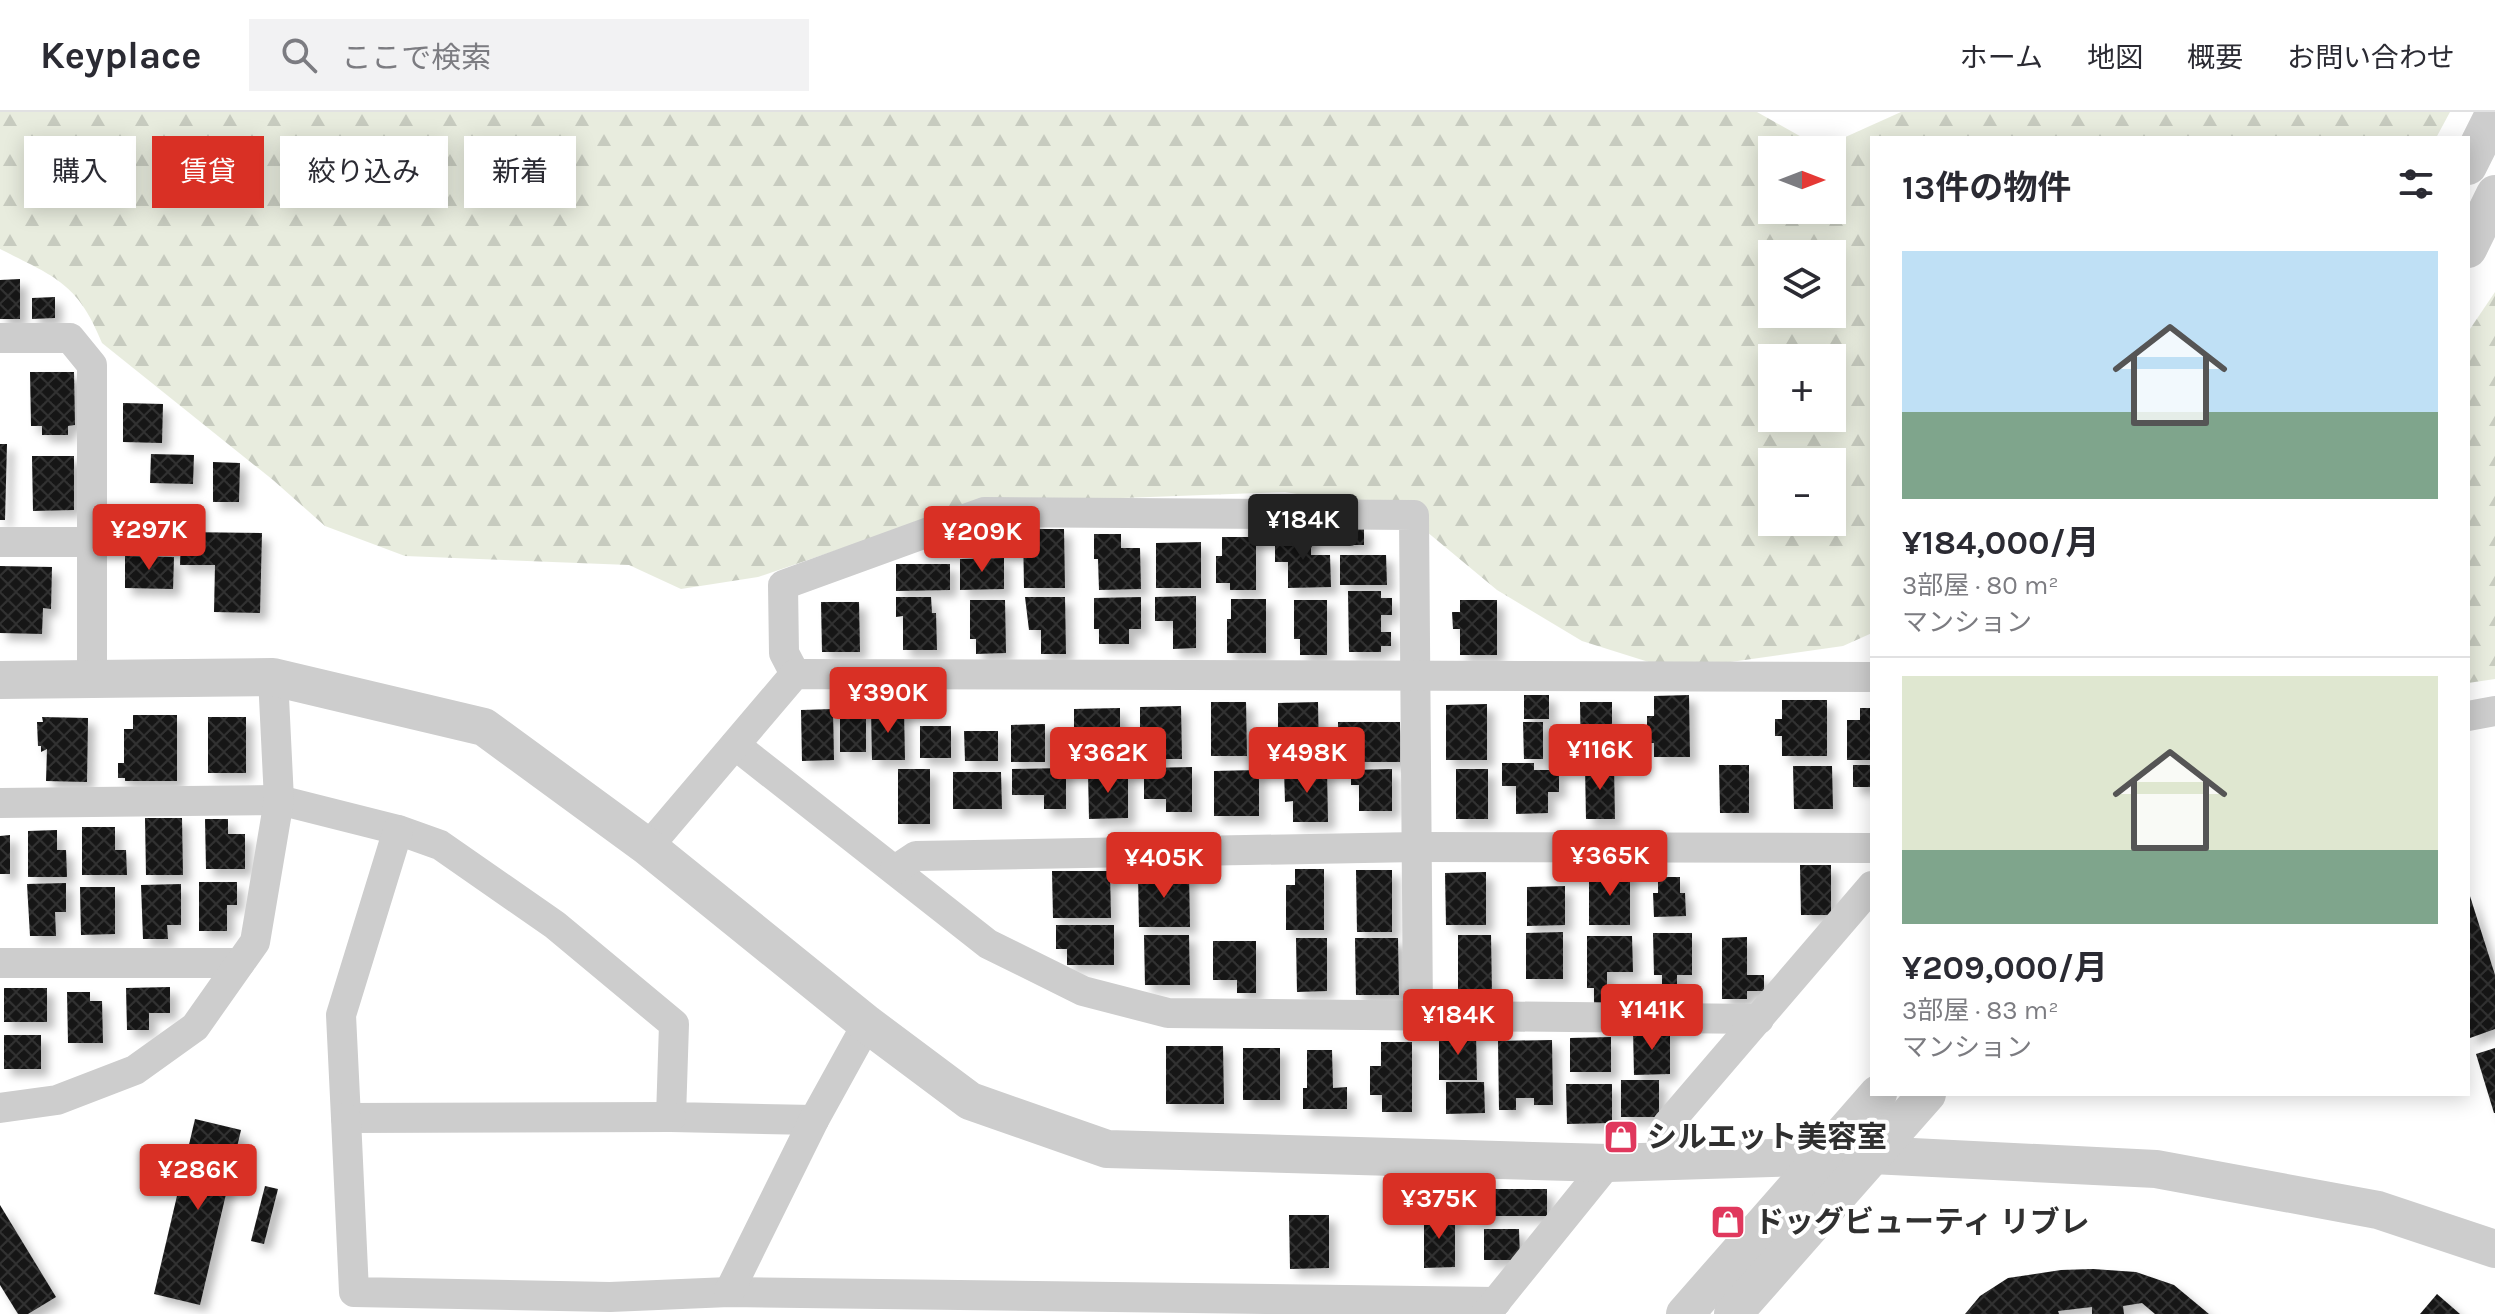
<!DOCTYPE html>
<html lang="ja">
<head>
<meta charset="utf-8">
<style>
	:root { --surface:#fff; --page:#f2f2f3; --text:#2b2b33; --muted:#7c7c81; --line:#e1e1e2; --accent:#d93025 }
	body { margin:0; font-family:Karla,"Noto Sans JP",sans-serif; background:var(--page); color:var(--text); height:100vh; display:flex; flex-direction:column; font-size:30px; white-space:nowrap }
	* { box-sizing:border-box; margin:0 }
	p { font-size:26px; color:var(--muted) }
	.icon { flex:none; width:44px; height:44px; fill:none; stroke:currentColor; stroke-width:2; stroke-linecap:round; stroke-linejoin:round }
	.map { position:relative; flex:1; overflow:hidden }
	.details { position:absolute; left:1870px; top:24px; width:600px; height:960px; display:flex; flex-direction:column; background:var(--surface); border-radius:0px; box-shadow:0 4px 20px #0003 }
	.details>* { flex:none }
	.banner { position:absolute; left:24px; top:24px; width:760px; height:72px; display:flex; gap:16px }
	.needle { width:52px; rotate:90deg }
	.fabs { position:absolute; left:1758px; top:24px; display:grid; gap:16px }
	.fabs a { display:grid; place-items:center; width:88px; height:88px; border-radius:0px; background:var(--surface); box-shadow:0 4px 20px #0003; font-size:40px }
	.price { position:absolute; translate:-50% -68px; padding:0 18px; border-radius:8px; background:var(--accent); color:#fff; font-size:26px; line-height:52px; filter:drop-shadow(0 2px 4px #0008) }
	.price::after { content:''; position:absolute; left:50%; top:48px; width:24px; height:18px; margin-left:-12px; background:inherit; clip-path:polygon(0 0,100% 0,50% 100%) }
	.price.selected { background:#222; color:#fff }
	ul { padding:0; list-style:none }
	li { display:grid; align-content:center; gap:16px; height:424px; padding:0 32px }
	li+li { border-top:2px solid var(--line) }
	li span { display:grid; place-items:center; height:248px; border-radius:0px; color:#555 }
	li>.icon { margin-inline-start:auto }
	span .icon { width:144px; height:144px; fill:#fffc; stroke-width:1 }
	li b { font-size:34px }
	h2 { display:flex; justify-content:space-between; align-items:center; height:96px; padding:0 32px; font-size:34px }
	.chip { padding:0 28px; border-radius:0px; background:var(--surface); box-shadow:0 4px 20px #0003; font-size:28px; line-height:72px }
	.chip.selected { background:var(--accent); color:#fff }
	header { display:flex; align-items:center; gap:48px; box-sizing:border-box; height:112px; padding:0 40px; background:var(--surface); border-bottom:2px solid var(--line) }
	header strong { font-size:38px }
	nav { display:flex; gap:44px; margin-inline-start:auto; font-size:28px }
	.search { width:560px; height:72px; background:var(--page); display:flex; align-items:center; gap:20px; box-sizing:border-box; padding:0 28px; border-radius:0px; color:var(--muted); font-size:30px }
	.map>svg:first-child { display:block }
</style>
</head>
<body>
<header>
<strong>Keyplace</strong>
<div class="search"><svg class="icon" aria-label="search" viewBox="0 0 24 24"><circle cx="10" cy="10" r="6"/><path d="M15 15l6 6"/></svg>ここで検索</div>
<nav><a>ホーム</a><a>地図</a><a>概要</a><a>お問い合わせ</a></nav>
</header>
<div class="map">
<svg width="2495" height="1202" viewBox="0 0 2495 1202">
	<defs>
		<pattern id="forest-firs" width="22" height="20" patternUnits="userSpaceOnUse" patternTransform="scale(2)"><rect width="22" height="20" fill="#e8ecde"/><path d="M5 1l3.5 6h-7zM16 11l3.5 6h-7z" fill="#c7cbbf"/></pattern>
		<pattern id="building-cross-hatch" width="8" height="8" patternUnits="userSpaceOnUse" patternTransform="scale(2)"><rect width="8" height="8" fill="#171717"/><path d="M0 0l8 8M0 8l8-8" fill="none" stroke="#303030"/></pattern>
		<filter id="shadow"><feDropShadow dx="7" dy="7" stdDeviation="4" flood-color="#0004"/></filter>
	</defs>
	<rect width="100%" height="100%" fill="#fff"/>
	<g fill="url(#forest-firs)" fill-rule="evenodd">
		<path d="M0,0H1757L1821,36L1901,0H2450L2436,26H1872V521L1843,534L1674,558L1582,529L1497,478L1403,400L1285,380L1096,387L936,404L758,465L681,477L629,453L405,444L325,414L273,368L102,231C78,171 55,165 0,137ZM1772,38H1832V98H1772ZM1772,142H1832V202H1772ZM1772,246H1832V306H1772ZM1772,350H1832V410H1772Z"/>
		<path d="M2495,180V567L2468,571V220Z"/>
	</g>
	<g fill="url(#building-cross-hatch)" filter="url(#shadow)">
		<path d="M20,167V207H0V168Z"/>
		<path d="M55,185V206L32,207V186Z"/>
		<path d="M30,260H74L75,313L68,314V323H42V314H31Z"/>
		<path d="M123,291L163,292L162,331L123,330Z"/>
		<path d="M0,332H7L5,408H0Z"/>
		<path d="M151,342L194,343L193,372L150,371Z"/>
		<path d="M32,344H74V398L33,399Z"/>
		<path d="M213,350L240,351L239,390H213Z"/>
		<path d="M130,408L172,409V437L130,436Z"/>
		<path d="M1364,416V433H1346V417Z"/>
		<path d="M1023,417H1064L1065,476H1024Z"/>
		<path d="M181,420L262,421L260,501L214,500L215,453H180Z"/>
		<path d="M1094,422H1121V436H1140L1141,477L1099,478L1098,447H1094Z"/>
		<path d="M1275,423H1311V443H1330L1331,475L1288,476V450H1275Z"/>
		<path d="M1222,425H1256V478H1230V471H1216V444H1222Z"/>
		<path d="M1201,430V476H1156V431Z"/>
		<path d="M1340,443H1386L1387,473H1340Z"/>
		<path d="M125,444L174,445L173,477L125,476Z"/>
		<path d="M1004,446V477L960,478V447Z"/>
		<path d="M896,452H950V478L896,479Z"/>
		<path d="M0,454L52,455L51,497L43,496L42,522L0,521Z"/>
		<path d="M1348,479H1381V486H1392V503H1381V520H1391V534H1381V540H1349Z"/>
		<path d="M1196,484V536L1173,537V509H1155V485Z"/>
		<path d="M896,485H931L932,501H936L937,538H903V504L896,505Z"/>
		<path d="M1025,485H1065L1066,542H1041V518H1029Z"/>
		<path d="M1141,485V517H1129V532H1099V517H1094V486Z"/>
		<path d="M1231,487H1266V541H1227V507H1231Z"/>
		<path d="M970,488H1005L1006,541L976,542V527H970Z"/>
		<path d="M1294,488H1327V543H1300V527H1294Z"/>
		<path d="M1460,488H1497V543H1460V517H1453L1452,500H1460Z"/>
		<path d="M821,490H859L860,540H822Z"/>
		<rect x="1524" y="583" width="25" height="24"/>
		<path d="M1689,583L1690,645H1654V631H1647V604H1654V584Z"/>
		<path d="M1782,588H1827V644H1782V624H1775V607H1782Z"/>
		<path d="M1211,590H1246L1247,644H1211Z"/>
		<path d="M1318,590L1319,648H1265V624H1278V591Z"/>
		<path d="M1580,590H1612V647H1581Z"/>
		<path d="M1487,592V648H1446V593Z"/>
		<path d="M1181,594L1182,647H1140V595Z"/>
		<rect x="840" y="596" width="26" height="44"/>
		<path d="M1120,596V644H1074V597Z"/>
		<path d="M1860,596H1872V648H1847V608H1860Z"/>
		<path d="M833,597L834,648L802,649L801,598Z"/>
		<path d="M871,598H904L905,648H872Z"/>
		<path d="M133,603H177V669H125V666H118V651H124V617H133Z"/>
		<path d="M42,605L88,606L87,670L46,669L47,637L41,640V634H38L37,610H43Z"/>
		<rect x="208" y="605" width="38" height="56"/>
		<rect x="1338" y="610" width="62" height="40"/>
		<path d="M1523,610H1543V647H1524Z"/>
		<path d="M1045,612V650H1011V613Z"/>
		<rect x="920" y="614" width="31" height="32"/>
		<path d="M964,619H998V649H965Z"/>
		<path d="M1502,651H1534V658H1559V680H1548V701L1516,702V674H1502Z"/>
		<path d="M1719,653H1749V701H1720Z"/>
		<rect x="1853" y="653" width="19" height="22"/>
		<path d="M1585,654H1614L1615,707H1586Z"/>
		<path d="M1793,654H1832L1833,697H1794Z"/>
		<path d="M1192,655V700H1166V687H1144V656Z"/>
		<path d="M1066,656V697H1044V683H1012V657Z"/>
		<rect x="898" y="657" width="32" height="55"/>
		<path d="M1392,657V699H1359V673H1351V658Z"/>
		<rect x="1456" y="657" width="32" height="50"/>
		<path d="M1259,658V704H1214V659Z"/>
		<path d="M1284,658H1327L1328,710H1293V689L1285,690Z"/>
		<path d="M1128,659V706L1089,707L1088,660Z"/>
		<path d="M953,660H1001L1002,697H953Z"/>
		<path d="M145,706H182L183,763H146Z"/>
		<path d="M205,707H228V722H245V757H206Z"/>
		<path d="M82,715H115V738H126L127,763H82Z"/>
		<path d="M57,718V738H66L67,765H28V719Z"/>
		<path d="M10,723V762H0V724Z"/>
		<path d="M1800,753H1831V803H1801Z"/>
		<path d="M1295,757H1324V818H1286V773H1295Z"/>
		<path d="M1356,758H1392V820H1357Z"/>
		<path d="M1052,759H1110L1111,806H1053Z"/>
		<rect x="1589" y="759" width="41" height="54"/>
		<path d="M1486,760V813H1446L1445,761Z"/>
		<path d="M1138,762H1189L1190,815H1139Z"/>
		<path d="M1658,765H1680V781H1685L1686,804L1654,805L1653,781H1658Z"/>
		<path d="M199,770H237V793H227V819H199Z"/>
		<path d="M66,771V800H55L56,824H30L27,772Z"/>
		<path d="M181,772V813H167L168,827H143L141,773Z"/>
		<path d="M1565,774V813L1527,814V775Z"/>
		<path d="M80,775H115V822L81,823Z"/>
		<path d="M2469,781L2495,863V917L2470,926Z"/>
		<path d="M1056,813H1114V853H1067V837H1056Z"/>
		<path d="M1563,820V867H1526V821Z"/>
		<path d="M1653,821H1692V863H1677V886H1662V863H1654Z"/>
		<path d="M1144,823H1189L1190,873H1145Z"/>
		<path d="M1458,823H1491L1492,882H1458Z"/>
		<path d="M1587,824H1632L1633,860H1607V877H1635V893H1594V876H1587Z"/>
		<path d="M1747,825V863H1764V879H1747V887H1722V826Z"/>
		<path d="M1296,826H1327V879L1297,880Z"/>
		<path d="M1355,826H1398L1399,883H1356Z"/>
		<path d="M1213,829H1256V881H1237V868H1213Z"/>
		<path d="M170,875V901H149V918H127L126,876Z"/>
		<rect x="4" y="876" width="43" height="34"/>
		<path d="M67,880H90V889H102L103,931H68Z"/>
		<path d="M1633,917H1670V962L1634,963Z"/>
		<path d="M1476,922L1477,968H1439V923Z"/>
		<rect x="4" y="923" width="37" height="34"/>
		<path d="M1611,925V960H1570V926Z"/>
		<path d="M1552,928L1553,993H1534V986H1516V998H1499L1498,929Z"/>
		<path d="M1381,930H1412V1000H1382V983H1370V954H1381Z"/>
		<path d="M1166,934H1223L1224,992H1166Z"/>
		<rect x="1243" y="936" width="37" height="52"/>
		<path d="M2495,936V1001H2494L2476,942Z"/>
		<path d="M1307,938H1332L1333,976L1347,975V997H1303V976H1307Z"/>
		<rect x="1621" y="968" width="38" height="37"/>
		<path d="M1446,970H1484L1485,1001L1446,1002Z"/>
		<path d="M1566,972H1612V1011L1567,1012Z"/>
		<path d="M195,1007L241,1018L200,1193L154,1182Z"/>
		<path d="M265,1074L278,1077L264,1132L251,1129Z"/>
		<rect x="1475" y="1077" width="72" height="27"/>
		<path d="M0,1093L56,1185L28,1202H18L0,1173Z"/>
		<path d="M1289,1103H1329V1156L1290,1157Z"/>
		<path d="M1424,1103H1455V1155L1424,1156Z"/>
		<path d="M1484,1117H1519L1520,1148H1484Z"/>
		<path d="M2093,1157L2136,1160L2174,1173L2209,1202H2155L2142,1191L2123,1194L2124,1202H2092V1195L2058,1199L2059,1202H1965L1980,1184L2008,1166L2061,1158Z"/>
		<path d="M2437,1182L2460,1202H2420Z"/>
	</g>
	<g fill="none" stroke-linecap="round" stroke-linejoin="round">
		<g stroke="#cdcdcd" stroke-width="30">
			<path d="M0,226H70L92,253V567"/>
			<path d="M0,430H91"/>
			<path d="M795,562L784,541L783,473L984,400L1414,403L1418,903"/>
			<path d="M2468,604L2495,599"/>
			<path d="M735,633L988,832L1083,879L1168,901L1759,907"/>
			<path d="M0,691L279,688L398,718L440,733L555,813L674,912L671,1005L814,1008"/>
			<path d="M398,718L341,903L346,1006L671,1005"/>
			<path d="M648,735L795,562L1872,565"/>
			<path d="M895,758L916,744L1417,735L1872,736"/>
			<path d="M0,851H240"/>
			<path d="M0,996L57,988L135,958L195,915L255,830L279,688L273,565"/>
			<path d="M346,1006L354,1180L610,1185L729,1180L1496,1190"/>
			<path d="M1658,1048L1667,1013L1872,774"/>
			<path d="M729,1180L814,1008L867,912"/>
			<path d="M1486,1202L1608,1051"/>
		</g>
		<g stroke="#cdcdcd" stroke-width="38">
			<path d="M2468,54L2495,0"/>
			<path d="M2468,137L2495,82"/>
			<path d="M0,568L273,565L484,615L648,735L867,912L970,989L1107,1037L1608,1051L1872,1043L2156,1057L2378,1098L2495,1137"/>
			<path d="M1685,1202L1878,982"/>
			<path d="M1733,1202L1927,982"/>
		</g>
	</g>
	<defs>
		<g id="shop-square" transform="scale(1.8)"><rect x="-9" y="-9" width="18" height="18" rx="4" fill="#e0385d" stroke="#fff"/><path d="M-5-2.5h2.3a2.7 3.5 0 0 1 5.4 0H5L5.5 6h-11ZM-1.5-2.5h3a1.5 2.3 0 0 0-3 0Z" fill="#fff"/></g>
	</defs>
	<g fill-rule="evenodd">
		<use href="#shop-square" x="1621" y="1025"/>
		<use href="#shop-square" x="1728" y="1110"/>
	</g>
	<g text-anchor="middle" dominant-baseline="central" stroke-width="8" stroke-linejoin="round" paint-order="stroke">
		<g font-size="30" font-weight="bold" fill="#303030" stroke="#fff" text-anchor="start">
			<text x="1647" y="1025">シルエット美容室</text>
			<text x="1754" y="1110">ドッグビューティ リブレ</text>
		</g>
	</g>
</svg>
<div class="fabs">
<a><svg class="needle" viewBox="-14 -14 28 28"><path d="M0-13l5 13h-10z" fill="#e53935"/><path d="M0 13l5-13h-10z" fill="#7c7c81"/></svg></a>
<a><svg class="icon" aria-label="layers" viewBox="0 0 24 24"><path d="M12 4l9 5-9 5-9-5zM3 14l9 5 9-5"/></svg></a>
<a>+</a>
<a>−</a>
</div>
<b class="price selected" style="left:1303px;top:450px">¥184K</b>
<b class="price" style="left:149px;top:460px">¥297K</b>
<b class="price" style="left:982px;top:462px">¥209K</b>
<b class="price" style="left:888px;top:623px">¥390K</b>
<b class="price" style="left:1600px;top:680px">¥116K</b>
<b class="price" style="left:1108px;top:683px">¥362K</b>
<b class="price" style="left:1307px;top:683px">¥498K</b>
<b class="price" style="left:1610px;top:786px">¥365K</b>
<b class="price" style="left:1164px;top:788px">¥405K</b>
<b class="price" style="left:1652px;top:940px">¥141K</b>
<b class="price" style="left:1458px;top:945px">¥184K</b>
<b class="price" style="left:198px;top:1100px">¥286K</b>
<b class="price" style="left:1439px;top:1129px">¥375K</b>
<div class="banner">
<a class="chip">購入</a>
<a class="chip selected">賃貸</a>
<a class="chip">絞り込み</a>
<a class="chip">新着</a>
</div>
<section class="details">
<h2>13件の物件<svg class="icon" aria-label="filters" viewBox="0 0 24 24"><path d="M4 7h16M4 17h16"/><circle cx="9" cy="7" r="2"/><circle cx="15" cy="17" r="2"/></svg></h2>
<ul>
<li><span style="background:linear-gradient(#bfe0f5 65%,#7fa58c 0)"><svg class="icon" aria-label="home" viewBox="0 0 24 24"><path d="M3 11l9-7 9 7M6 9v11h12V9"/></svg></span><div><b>¥184,000/月</b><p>3部屋 · 80 m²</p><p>マンション</p></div></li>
<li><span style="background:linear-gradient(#dfe7d0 70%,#7fa58c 0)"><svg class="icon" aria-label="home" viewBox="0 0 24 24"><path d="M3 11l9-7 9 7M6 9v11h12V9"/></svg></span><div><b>¥209,000/月</b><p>3部屋 · 83 m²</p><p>マンション</p></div></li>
</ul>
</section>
</div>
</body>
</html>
